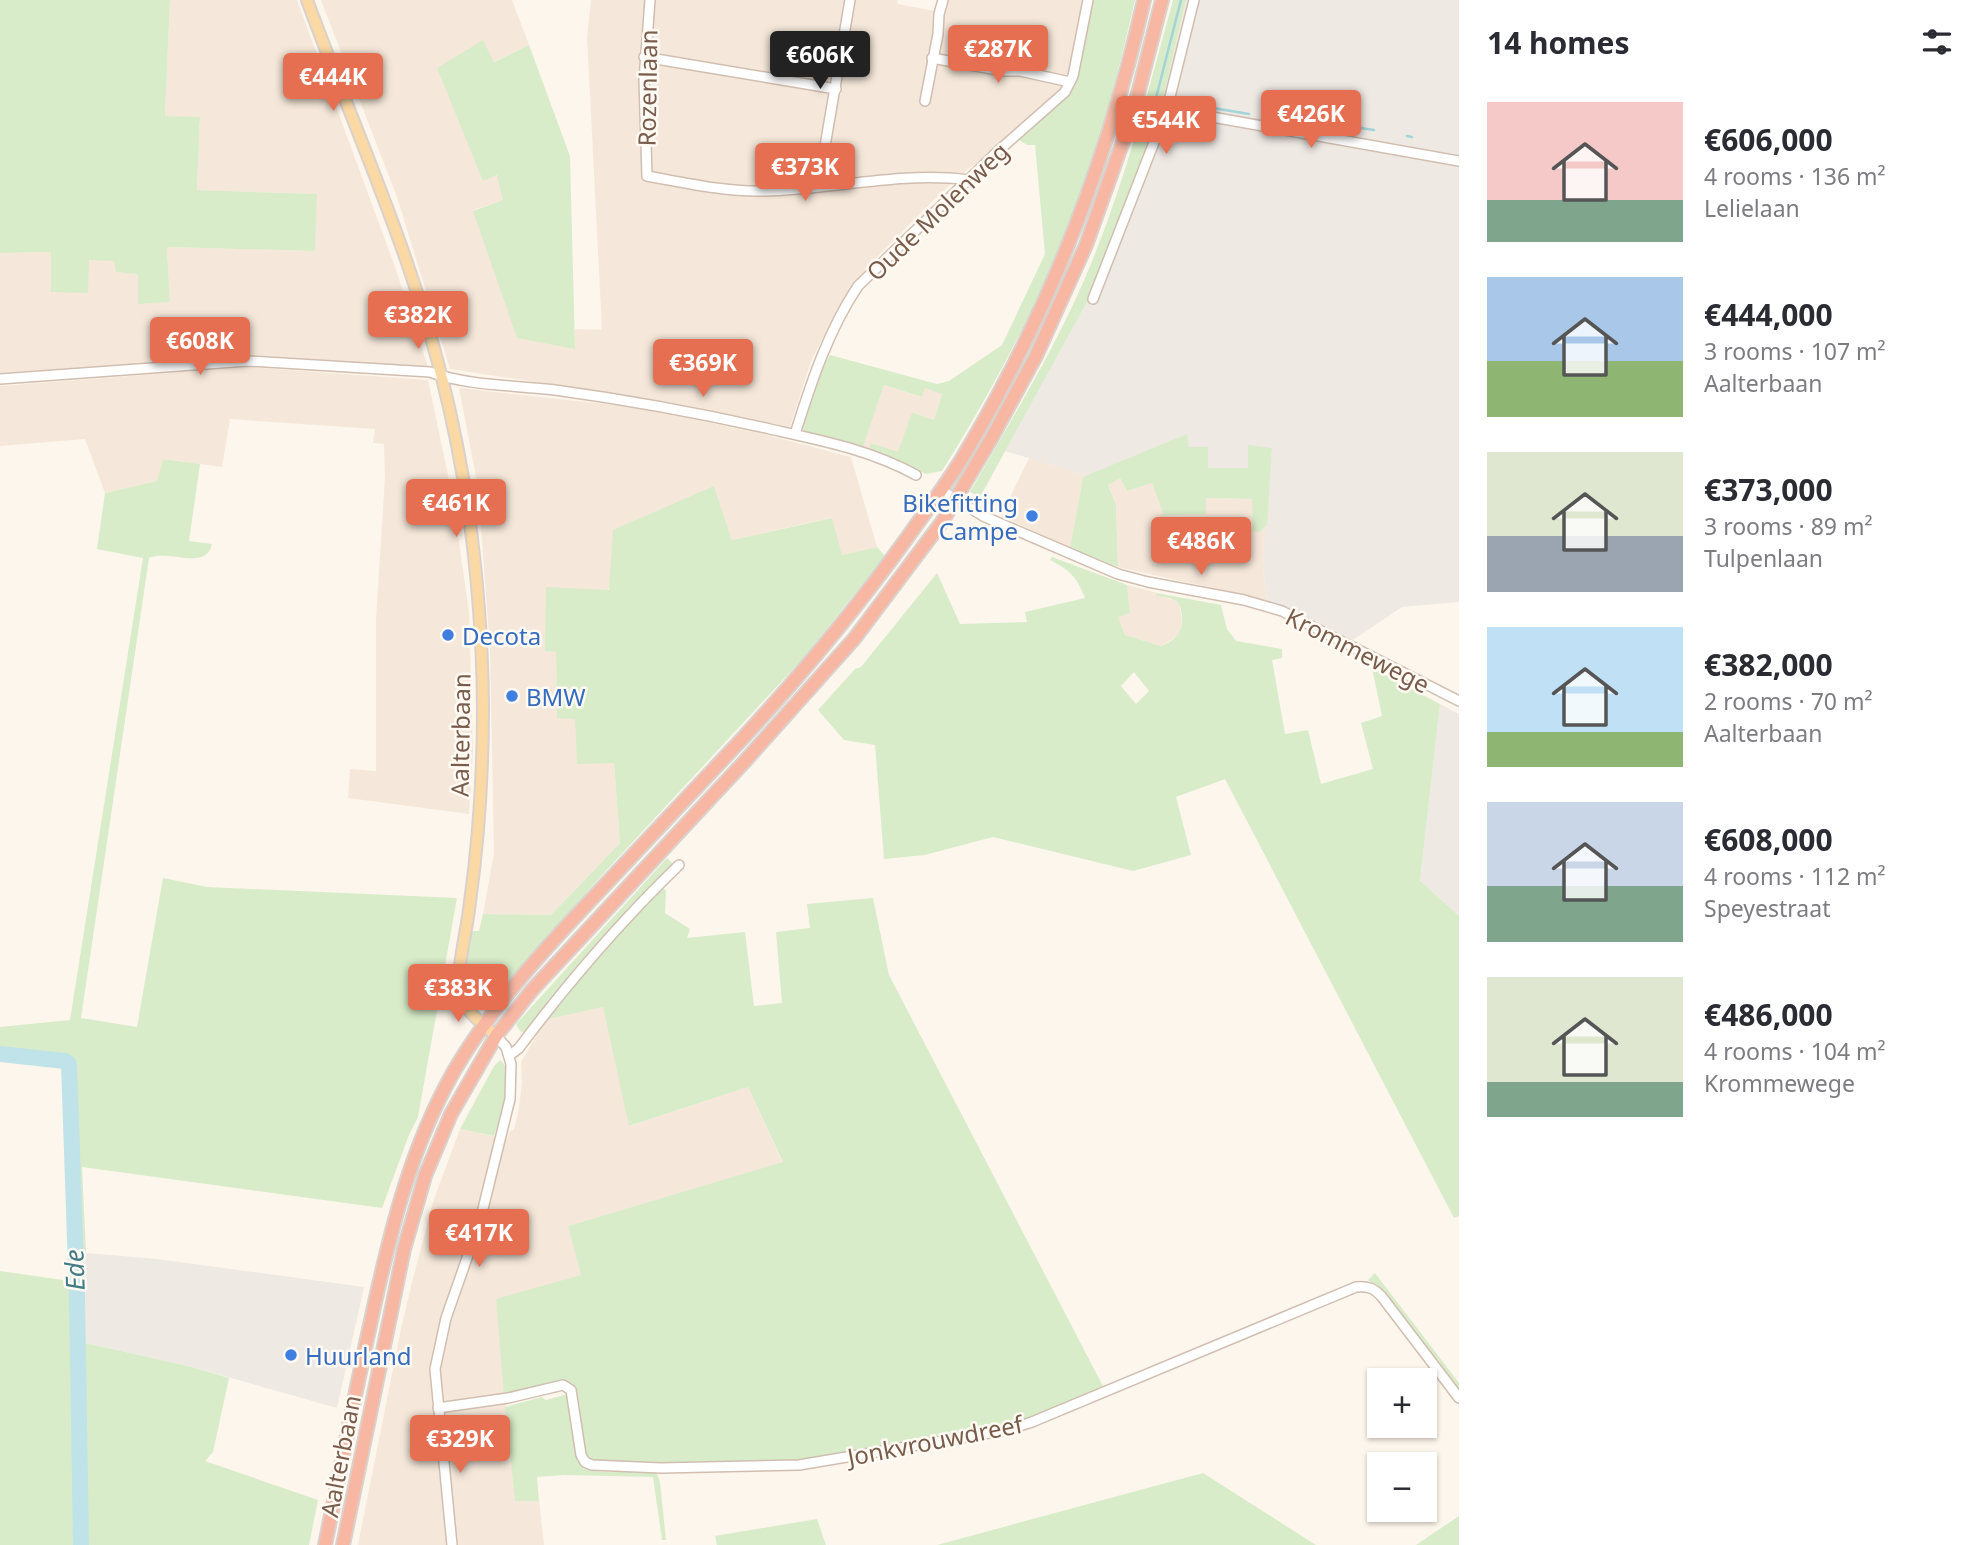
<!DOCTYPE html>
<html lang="en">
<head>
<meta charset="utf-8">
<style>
	:root { --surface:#fff; --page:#f2f2f3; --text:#2b2b33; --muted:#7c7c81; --accent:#e76f51 }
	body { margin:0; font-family:"Noto Sans",sans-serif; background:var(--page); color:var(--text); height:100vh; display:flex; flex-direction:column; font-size:26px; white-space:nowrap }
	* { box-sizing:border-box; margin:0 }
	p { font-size:23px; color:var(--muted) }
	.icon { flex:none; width:38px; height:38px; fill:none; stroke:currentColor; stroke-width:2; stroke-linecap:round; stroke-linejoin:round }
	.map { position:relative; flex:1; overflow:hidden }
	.details { display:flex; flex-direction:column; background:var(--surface); width:525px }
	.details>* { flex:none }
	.tools { position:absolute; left:1367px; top:1368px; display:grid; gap:14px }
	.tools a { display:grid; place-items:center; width:70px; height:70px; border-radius:0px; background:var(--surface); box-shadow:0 2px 5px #0004; font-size:35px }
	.price { position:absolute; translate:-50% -60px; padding:0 16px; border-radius:7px; background:var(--accent); color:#fff; font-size:23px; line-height:46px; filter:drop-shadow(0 2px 4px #0008) }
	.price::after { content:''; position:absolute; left:50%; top:42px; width:21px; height:16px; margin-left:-10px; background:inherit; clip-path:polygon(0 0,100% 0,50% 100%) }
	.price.on { background:#222; color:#fff }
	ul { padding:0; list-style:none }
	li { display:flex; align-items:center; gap:21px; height:175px; padding:0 28px }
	li span { display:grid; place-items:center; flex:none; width:196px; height:140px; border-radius:0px; color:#555 }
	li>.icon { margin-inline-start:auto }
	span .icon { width:84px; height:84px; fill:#fffc; stroke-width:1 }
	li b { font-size:30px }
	h2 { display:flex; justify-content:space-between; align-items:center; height:84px; padding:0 28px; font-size:30px }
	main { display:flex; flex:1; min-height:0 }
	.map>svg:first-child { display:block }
</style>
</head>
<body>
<main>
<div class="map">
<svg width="1459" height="1545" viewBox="0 0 1459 1545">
	<rect width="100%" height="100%" fill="#fdf6ec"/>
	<g fill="#f5e8da">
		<path d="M170,0H297L395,267L428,367L246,355L129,365L0,373V253L51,252L52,292L89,259L115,261L116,272L138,273V303L170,302L167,247L315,251L316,194L197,190L200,118L165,116Z"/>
		<path d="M321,0H512L529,45L493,62L483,40V180L498,175L504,200L473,210L575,349V329L602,330L587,37L591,0H897L898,4L934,11L937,0H1082L1068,81L1060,93L995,150L968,169L941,193L868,266L843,299L811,361L790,427L686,405L450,369L397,197Z"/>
		<path d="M247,367L428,380L452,494L469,612L473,751L469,814L348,798L350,769L376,771V618L385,477L384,444L373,443L375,429L230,419L222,467L163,459L157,481L105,493L85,439L0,446V386Z"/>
		<path d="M884,385L921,397L925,388L942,393L934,420L912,412L898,453L872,443L869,450L863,447Z"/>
		<path d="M459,388L632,407L755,432L851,457L877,547L842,555L831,518L732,540L714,486L545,651L556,652L557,718H575L614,763L620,843L551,915L483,914L494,853L490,648L478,487Z"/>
		<path d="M1029,458L1088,476L1083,477L1070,548L1001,516Z"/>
		<path d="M1120,478L1127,491L1152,483L1205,498L1252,499L1260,532L1267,525L1263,567L1267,600L1118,567L1116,505L1108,484Z"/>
		<path d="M1127,585L1157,593V596L1174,600L1179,605L1182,618L1180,631L1176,637L1161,646L1125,635L1117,616L1130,613Z"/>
		<path d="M603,1007L630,1126L748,1087L783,1163L568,1226L582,1275L496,1300L515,1501H539L544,1545H358L401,1329L413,1278L434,1199L460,1129L507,1139L510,1131L514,1130L519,1108L522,1082L521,1062L543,1024L549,1019Z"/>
	</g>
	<g fill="#efe9e4">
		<path d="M1186,0H1459V602L1402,607L1353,640L1308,617L1267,600L1263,567L1272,448L1248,468H1207L1189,447L1186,435L1088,476L1005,451L1087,302L1160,112Z"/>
		<path d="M1440,704L1459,714V916L1420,882Z"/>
		<path d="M86,1253L157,1259L364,1287L337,1408L192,1367L72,1340L70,1254Z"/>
	</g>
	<g fill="#d8ecc9" fill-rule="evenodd">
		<path d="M0,0H170L165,116L200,117L197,190L317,194L315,251L167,247L170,302L138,304V274L116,272L114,261L89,260L88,293L51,292V252L0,253Z"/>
		<path d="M1091,0H1135C1116,83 1094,166 1061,245C1028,323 987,399 942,471L926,474L896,459L869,450L871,443L898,452L912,412L934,420L942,394L925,388L922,397L884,385L863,447L804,432L802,425L819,375L830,355L937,384L949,381L1002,345L1045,254L1035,145H1027L1016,138L1075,86Z"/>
		<path d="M1173,0H1186L1160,112L1087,302L980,497L970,492C1009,424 1050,357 1082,285C1122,194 1147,96 1173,0Z"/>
		<path d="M483,40L494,62L529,45L570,156L575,349L517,338L473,211L503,200L497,175L483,181L437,68Z"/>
		<path d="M1187,434L1189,447H1208V468H1248V445L1272,448L1267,525L1260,532L1253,531L1252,499L1206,498V514L1164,515L1152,483L1127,491L1120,478L1108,485L1116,505L1118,567L1070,548L1083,477Z"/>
		<path d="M163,459L200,464L189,541L212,544C206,572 169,549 149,558L81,1018L137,1027L163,878L207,887L457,898L418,1117L409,1135L382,1208L82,1167L86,1253L70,1254L64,1065L0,1060V1027L70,1020L143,558L97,549L105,493L157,481Z"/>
		<path d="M714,486L732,540L832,518L842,555L877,547L885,556L805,656L604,873L489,1002C451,1014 467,949 470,931H479L483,914L551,915L620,843L614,763L577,764L575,719L557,718L556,652L545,651L546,587L609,590L613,530Z"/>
		<path d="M1052,557L1127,585L1130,613L1118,617L1125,635L1161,646C1166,644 1172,641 1176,637C1184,628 1185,606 1174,600C1169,597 1161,597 1156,596L1157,593L1221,605L1227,629L1236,641L1282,649V658L1272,660L1285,734L1308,730L1321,784L1373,769L1361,723L1382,716L1372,668L1440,704L1420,881L1459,916V1216L1454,1218L1225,779L1176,797L1191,855L1133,871L993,837L925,855L884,859L875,745L844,740L818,710L855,669L861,667L937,573L960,624L1027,622L1025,612L1085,598C1077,577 1070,570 1050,560ZM1134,672L1149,691L1136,704L1121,686Z"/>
		<path d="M667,858L674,865L658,883L666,891L665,913L690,929L687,938L745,932L754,1006L782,1003L776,932L810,928L807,904L873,898L889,975L1105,1390L1008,1427L820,1460L778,1464H602L590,1460L584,1454L577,1394C574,1384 571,1382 561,1380L504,1396L496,1299L581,1275L568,1226L783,1162L748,1087L629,1126L603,1007L549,1019L542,1014L526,1033L520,1031L516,1024Z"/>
		<path d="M500,1060C518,1073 500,1119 494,1136L460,1129L494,1066Z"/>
		<path d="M0,1271L70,1281L72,1340L192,1367L229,1378L213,1452L205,1461L318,1500L309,1545H0Z"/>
		<path d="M1375,1273L1459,1383V1393L1377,1287L1368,1280Z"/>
		<path d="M568,1394L580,1465C603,1480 633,1465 657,1474L660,1482L666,1540H662L653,1477L564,1475L537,1477L539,1501H515L505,1407L542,1397L546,1400Z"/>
		<path d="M1203,1473L1316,1545H937Z"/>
		<path d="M1459,1516V1545H1416Z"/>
		<path d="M817,1519L826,1545H717L715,1536Z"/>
	</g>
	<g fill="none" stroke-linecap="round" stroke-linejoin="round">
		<g stroke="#a5d3da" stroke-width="2.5">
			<path d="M1156,98L1181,0"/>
			<path d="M1177,102L1249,114"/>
			<path d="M1290,117L1303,119"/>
			<path d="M1321,122L1340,125"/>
			<path d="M1347,126L1374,130"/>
			<path d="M1407,136L1412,137"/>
		</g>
		<path stroke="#bfe3e8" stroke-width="16" d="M0,1054L65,1061L69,1064L77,1297L81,1545"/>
		<g stroke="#d1beb0" stroke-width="12">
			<g id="minor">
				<path d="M650,0L644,80L647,176C686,183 725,192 764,191C832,190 900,171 968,180"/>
				<path d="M644,57L836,89"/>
				<path d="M932,58L1003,71H1020L1070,82"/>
				<path d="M925,101L938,34L939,14L943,0"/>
				<path d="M1167,109L1459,161"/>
				<path d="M818,187L850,0"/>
				<path d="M1093,299L1167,109L1194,0"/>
				<path d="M0,379L248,361L430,372C468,386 514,385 555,390C628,400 699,413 770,429C820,440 871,450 916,475"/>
				<path d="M795,434C811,383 828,331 858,286L997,152L1065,92L1073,76L1088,0"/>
				<path d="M941,490L983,516L1118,574L1148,582L1244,600L1282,611L1459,701"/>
				<path d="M509,1056L519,1048C567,984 621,921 679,865"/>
				<path d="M438,1408L508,1398L563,1385L571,1390L581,1455L585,1462L592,1465L661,1468L799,1465L1007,1430L1032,1422L1356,1287C1368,1286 1374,1288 1382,1297L1459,1398"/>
				<path d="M452,1545L435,1369L446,1318L480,1221L510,1099L511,1064L506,1047L496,1036"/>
			</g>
		</g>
		<g stroke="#dad1cd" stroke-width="14">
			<path id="major" d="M307,0C353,125 409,248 442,378C469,485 482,596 483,707C483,772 479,837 470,902C467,931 458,961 458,991C464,1011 481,1022 496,1036"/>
		</g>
		<g stroke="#dad1cd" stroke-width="16">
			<g id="highway">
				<path d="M325,1545C340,1472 354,1398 370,1325C389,1237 409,1150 454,1071C491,1008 539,955 588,903C639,848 691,794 742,739C801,675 856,609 907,538C926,511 946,485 963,457C1047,316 1108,160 1144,0"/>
				<path d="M343,1545L404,1249L425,1176L451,1114L496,1036L532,990L746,760L854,639L942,522L991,439L1036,356L1086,245L1133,113L1162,0"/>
			</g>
		</g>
		<use href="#minor" stroke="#fff" stroke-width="9"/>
		<use href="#major" stroke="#fbd9a5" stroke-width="10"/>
		<use href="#highway" stroke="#f7b7a3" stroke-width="12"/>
	</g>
	<g fill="#3f7fe0" stroke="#fffaf3" stroke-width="2.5">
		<circle cx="1032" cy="516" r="7"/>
		<circle cx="448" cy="635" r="7"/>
		<circle cx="512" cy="696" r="7"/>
		<circle cx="291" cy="1355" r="7"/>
	</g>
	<g text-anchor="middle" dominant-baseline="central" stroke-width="5" stroke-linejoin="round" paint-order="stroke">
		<g font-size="24" fill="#7a5c4d" stroke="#fffaf3">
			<text transform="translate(647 88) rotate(-89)">Rozenlaan</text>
			<text transform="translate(937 211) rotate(-44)">Oude Molenweg</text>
			<text transform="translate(1358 650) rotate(27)">Krommewege</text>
			<text transform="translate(460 735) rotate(-89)">Aalterbaan</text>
			<text transform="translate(935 1440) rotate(-11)">Jonkvrouwdreef</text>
			<text transform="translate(340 1456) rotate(-79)">Aalterbaan</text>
		</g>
		<g font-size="24" fill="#366cbe" stroke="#fffaf3" text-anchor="start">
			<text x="1018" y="502" text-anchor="end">Bikefitting<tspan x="1018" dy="28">Campe</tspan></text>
			<text x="462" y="635">Decota</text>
			<text x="526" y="696">BMW</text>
			<text x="305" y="1355">Huurland</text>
		</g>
		<g font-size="26" font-style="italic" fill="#437c86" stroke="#fffaf3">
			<text transform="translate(74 1270) rotate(-92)">Ede</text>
		</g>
	</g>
</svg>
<div class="tools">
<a>+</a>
<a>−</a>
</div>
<b class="price" style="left:998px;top:85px">€287K</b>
<b class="price on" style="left:820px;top:91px">€606K</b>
<b class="price" style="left:333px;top:113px">€444K</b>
<b class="price" style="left:1311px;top:150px">€426K</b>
<b class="price" style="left:1166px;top:156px">€544K</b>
<b class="price" style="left:805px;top:203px">€373K</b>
<b class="price" style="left:418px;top:351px">€382K</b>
<b class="price" style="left:200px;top:377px">€608K</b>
<b class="price" style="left:703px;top:399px">€369K</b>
<b class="price" style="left:456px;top:539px">€461K</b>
<b class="price" style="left:1201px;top:577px">€486K</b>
<b class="price" style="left:458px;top:1024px">€383K</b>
<b class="price" style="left:479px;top:1269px">€417K</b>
<b class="price" style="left:460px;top:1475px">€329K</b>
</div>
<section class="details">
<h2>14 homes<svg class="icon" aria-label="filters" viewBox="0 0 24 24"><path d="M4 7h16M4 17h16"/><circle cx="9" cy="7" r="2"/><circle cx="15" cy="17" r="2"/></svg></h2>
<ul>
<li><span style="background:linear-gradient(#f6c9c9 70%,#7fa58c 0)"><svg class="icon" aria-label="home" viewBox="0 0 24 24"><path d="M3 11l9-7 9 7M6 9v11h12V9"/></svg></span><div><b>€606,000</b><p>4 rooms · 136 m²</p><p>Lelielaan</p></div></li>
<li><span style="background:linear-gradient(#a9c7e8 60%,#8fb573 0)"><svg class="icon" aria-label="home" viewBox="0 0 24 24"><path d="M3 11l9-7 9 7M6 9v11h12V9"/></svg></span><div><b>€444,000</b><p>3 rooms · 107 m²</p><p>Aalterbaan</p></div></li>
<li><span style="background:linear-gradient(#dfe7d0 60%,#9aa5b1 0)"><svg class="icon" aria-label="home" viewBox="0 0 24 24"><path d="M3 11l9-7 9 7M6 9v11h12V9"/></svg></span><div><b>€373,000</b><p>3 rooms · 89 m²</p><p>Tulpenlaan</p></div></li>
<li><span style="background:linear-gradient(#bfe0f5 75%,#8fb573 0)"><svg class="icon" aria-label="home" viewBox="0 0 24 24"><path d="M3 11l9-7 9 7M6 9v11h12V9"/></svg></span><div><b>€382,000</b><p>2 rooms · 70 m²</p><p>Aalterbaan</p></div></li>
<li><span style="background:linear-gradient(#c9d6e8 60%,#7fa58c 0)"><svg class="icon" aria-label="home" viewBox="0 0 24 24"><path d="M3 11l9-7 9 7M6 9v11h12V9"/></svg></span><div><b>€608,000</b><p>4 rooms · 112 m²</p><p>Speyestraat</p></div></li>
<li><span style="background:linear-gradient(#dfe7d0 75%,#7fa58c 0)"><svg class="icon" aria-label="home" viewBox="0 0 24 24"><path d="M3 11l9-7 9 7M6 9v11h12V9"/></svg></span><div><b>€486,000</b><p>4 rooms · 104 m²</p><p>Krommewege</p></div></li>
</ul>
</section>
</main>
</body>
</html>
